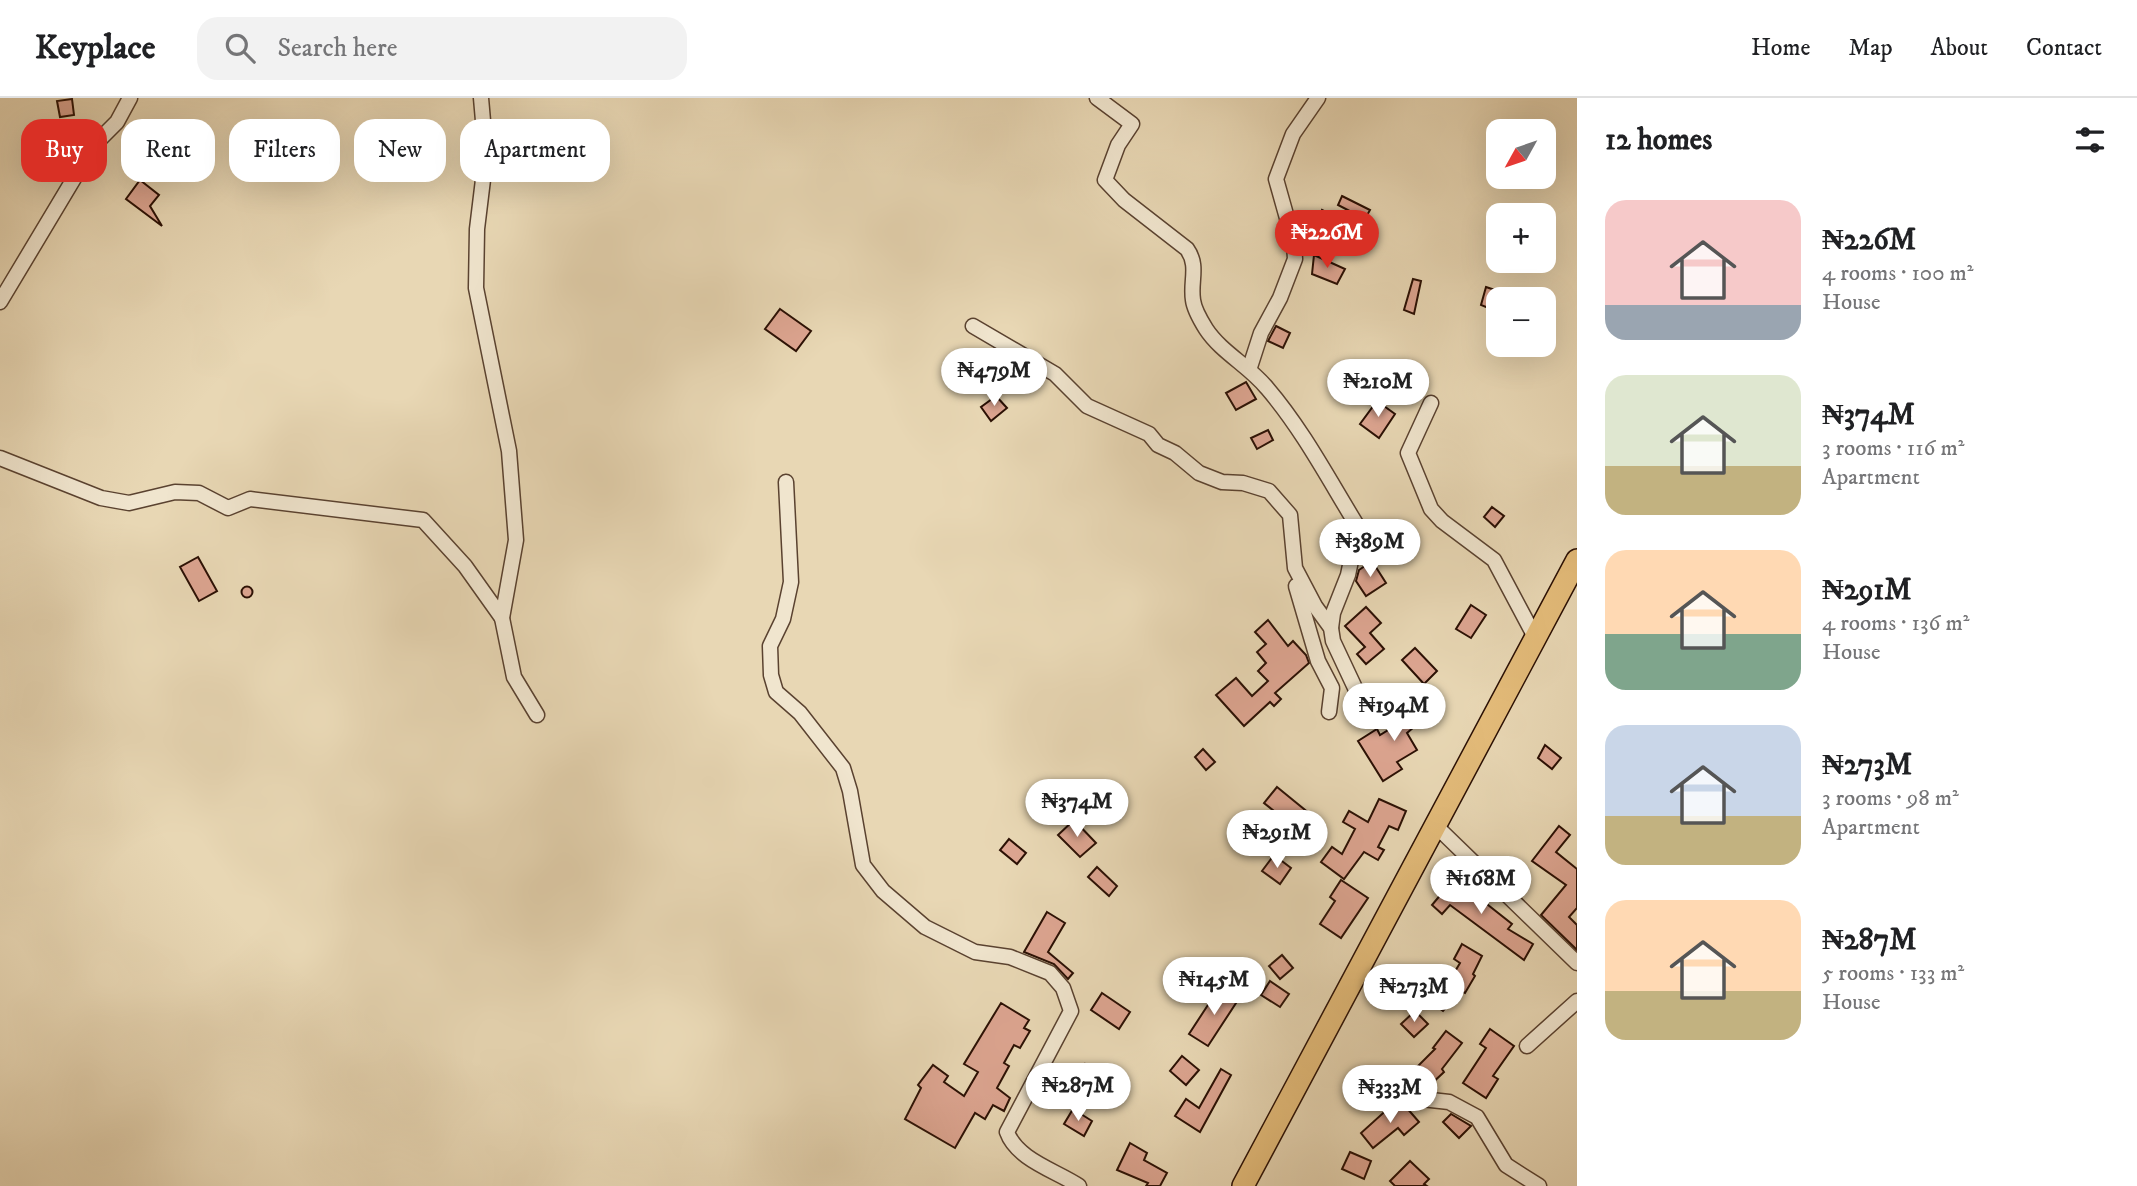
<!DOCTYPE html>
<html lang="en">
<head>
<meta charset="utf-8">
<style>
	:root { --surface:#fff; --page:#f2f2f2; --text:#202124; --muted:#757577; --line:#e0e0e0; --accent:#d93025 }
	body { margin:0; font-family:"IM FELL DW Pica",serif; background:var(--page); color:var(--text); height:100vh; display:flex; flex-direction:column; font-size:26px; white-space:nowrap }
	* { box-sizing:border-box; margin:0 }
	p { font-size:23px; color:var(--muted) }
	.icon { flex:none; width:38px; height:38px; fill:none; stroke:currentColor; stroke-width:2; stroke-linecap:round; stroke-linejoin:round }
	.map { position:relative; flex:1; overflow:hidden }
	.sheet { display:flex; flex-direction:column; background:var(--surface); width:560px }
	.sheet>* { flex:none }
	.hud { position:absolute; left:21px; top:21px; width:665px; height:63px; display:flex; gap:14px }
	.needle { width:46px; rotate:230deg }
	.controls { position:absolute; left:1486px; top:21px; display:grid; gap:14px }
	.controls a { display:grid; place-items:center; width:70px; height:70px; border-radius:14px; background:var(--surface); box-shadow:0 7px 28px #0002; font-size:35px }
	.price { position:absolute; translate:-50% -60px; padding:0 16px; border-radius:24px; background:#fff; color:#222; font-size:23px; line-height:46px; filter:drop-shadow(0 2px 4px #0008) }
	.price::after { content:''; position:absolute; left:50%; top:42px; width:21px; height:16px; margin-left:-10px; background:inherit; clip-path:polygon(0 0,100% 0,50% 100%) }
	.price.selected { background:var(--accent); color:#fff }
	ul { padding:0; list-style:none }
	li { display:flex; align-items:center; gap:21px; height:175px; padding:0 28px }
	li span { display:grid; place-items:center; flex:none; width:196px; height:140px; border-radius:21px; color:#555 }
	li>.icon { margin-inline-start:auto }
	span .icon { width:84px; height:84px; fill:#fffc; stroke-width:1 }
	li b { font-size:30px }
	h2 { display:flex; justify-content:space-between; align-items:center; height:84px; padding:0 28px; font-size:30px }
	.pill { padding:0 24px; border-radius:21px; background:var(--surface); box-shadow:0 7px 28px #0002; font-size:24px; line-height:63px }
	.pill.selected { background:var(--accent); color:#fff }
	header { display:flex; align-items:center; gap:42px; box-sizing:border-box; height:98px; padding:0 35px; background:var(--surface); border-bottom:2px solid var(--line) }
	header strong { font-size:33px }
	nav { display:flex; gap:38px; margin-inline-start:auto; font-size:24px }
	.search { width:490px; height:63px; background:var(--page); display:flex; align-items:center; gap:18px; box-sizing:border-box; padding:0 24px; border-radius:21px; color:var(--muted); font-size:26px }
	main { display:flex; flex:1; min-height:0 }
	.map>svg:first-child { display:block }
</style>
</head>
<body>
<header>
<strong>Keyplace</strong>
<div class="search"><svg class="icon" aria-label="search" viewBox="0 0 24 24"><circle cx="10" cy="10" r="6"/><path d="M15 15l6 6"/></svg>Search here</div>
<nav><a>Home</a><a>Map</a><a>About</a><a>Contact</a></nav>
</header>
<main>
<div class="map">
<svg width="1577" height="1088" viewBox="0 0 1577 1088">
	<rect width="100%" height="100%" fill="#e8d7b4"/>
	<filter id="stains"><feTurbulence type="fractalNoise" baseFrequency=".00286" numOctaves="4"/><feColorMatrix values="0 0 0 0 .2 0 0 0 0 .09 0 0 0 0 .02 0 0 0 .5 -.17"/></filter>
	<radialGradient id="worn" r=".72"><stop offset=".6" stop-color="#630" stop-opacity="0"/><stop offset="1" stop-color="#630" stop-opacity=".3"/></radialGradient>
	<g fill="#dda591" stroke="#2b1004" stroke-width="2">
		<path d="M72,1L74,17L60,19L57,3Z"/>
		<path d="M182,32L189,44L166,58L159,46Z"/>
		<path d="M140,82L159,97L150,108L162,128L126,101Z"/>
		<path d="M1342,98L1370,112L1365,121L1338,107Z"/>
		<path d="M1322,112L1341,122L1333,140L1315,134Z"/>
		<path d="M1314,157L1345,171L1337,186L1312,176Z"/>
		<path d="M1413,181L1421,183L1414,216L1404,212Z"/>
		<path d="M1486,189L1498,193V214L1481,207Z"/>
		<path d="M780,211L811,233L796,253L765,231Z"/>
		<path d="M1276,228L1290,235L1283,250L1268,243Z"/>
		<path d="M1246,284L1256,301L1236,312L1226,295Z"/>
		<path d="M996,298L1007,310L991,323L981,309Z"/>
		<path d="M1377,303L1395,316L1379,340L1360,326Z"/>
		<path d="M1268,332L1273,342L1257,351L1251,340Z"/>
		<path d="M1492,409L1504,418L1495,429L1484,419Z"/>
		<path d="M198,459L217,493L199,503L180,469Z"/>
		<path d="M1372,463L1386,485L1366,498L1356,483L1359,472Z"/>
		<circle cx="247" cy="494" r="5.5"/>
		<path d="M1471,507L1486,517L1471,540L1456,531Z"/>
		<path d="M1366,509L1381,525L1370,535L1384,551L1366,566L1357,556L1365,549L1345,528Z"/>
		<path d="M1268,522L1288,548L1293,543L1306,557L1309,565L1275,595L1281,601L1274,608L1270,604L1244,628L1216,597L1236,580L1252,598L1268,583L1258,573L1266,565L1257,554L1266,546L1255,534Z"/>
		<path d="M1415,550L1437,573L1424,586L1402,562Z"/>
		<path d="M1426,601L1436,610L1407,635L1417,652L1397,664L1402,671L1383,683L1358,643L1377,631L1380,637L1409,619Z"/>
		<path d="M1545,647L1561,660L1552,671L1538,660Z"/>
		<path d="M1203,651L1215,664L1206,672L1195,659Z"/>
		<path d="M1277,689L1310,716L1298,732L1264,705Z"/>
		<path d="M1379,701L1406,713L1398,732L1389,728L1378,749L1384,752L1378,762L1364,754L1344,781L1321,764L1332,749L1342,756L1355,731L1343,724L1349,713L1368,724Z"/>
		<path d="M1074,722L1096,745L1080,759L1058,737Z"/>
		<path d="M1559,728L1570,737L1556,754L1577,771V810L1569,819L1577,827V852L1541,817L1566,787L1532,763Z"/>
		<path d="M1009,741L1026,755L1017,766L1000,752Z"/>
		<path d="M1274,757L1291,770L1280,786L1262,773Z"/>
		<path d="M1097,769L1117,788L1109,798L1088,779Z"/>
		<path d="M1458,776L1468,784L1464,788L1512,826L1508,831L1533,846L1524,862L1450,807L1442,816L1432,807Z"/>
		<path d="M1341,782L1368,800L1341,840L1320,826L1335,803L1330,799Z"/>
		<path d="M1047,814L1065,825L1048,854L1073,875L1068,881L1054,866L1024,854Z"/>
		<path d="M1462,846L1482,858L1473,876L1475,878L1465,895L1461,893L1443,913L1435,907L1460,865L1454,861Z"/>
		<path d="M1282,857L1293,870L1280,881L1269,868Z"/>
		<path d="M1270,883L1289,896L1280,909L1261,897Z"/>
		<path d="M1219,890L1238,902L1208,948L1189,936Z"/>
		<path d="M1102,895L1130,914L1119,931L1091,912Z"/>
		<path d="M1001,905L1029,922L1024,930L1030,933L1020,950L1014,947L1004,965L1009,968L997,990L1010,1000L1004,1013L993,1007L985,1021L975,1015L955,1050L905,1021L921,990L918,987L933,967L948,978L944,984L964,998L978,974L964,966Z"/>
		<path d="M1415,913L1428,926L1414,939L1401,926Z"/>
		<path d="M1490,931L1514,948L1493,978L1498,981L1486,1000L1463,985L1486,950L1480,946Z"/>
		<path d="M1446,933L1462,945L1442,971L1444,974L1429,988L1414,972L1435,951L1433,950Z"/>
		<path d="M1182,958L1199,972L1186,987L1170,973Z"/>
		<path d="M1085,966L1107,984L1094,1000L1072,981Z"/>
		<path d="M1221,971L1231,977L1200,1034L1175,1018L1186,1001L1199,1010Z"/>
		<path d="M1392,1007L1406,1009L1419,1024L1404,1037L1398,1030L1373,1050L1361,1035Z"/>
		<path d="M1073,1011L1092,1023L1084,1038L1064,1026Z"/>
		<path d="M1451,1016L1471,1028L1459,1040L1443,1024Z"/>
		<path d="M1130,1045L1147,1055L1144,1062L1167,1075L1160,1088H1146L1148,1085L1117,1072Z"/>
		<path d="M1350,1054L1371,1063L1364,1081L1342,1071Z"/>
		<path d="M1410,1063L1429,1081L1424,1086L1427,1088H1395L1390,1083Z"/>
	</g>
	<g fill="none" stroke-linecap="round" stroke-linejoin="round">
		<g stroke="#5a4230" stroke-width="17">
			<g id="minor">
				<path d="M481,0L486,57L477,131L476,190L509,353L516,442L502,520L514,579L537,617"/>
				<path d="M1097,0L1132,26L1118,47L1105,82L1124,102L1187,151C1199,168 1190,183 1193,202C1194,211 1201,223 1206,231C1221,254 1249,268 1267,290C1303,332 1329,382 1358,429L1348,477L1333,515L1331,530"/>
				<path d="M0,204L94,47L117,24L130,0"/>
				<path d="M973,228L1055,276L1087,308L1149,336L1158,347L1175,355L1199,375L1222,384L1243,385L1269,393L1290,417L1295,470L1315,508L1331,530L1333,543L1356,592"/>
				<path d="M1250,269L1261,235L1280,200L1295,161L1294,145L1276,81L1293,36L1318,0"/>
				<path d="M1431,305L1408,355L1431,411L1442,423L1494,462L1535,539"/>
				<path d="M0,360L101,400L129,405L175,394L199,395L228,410L250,401L423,422L465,468L502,520"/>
				<path d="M786,384L791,484L783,521L770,548L771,577L776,594L800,615L843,670L850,693L863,767L883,793L925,829L975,854L1010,859L1050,875L1063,890L1071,913L1007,1034C1017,1062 1057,1073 1079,1088"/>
				<path d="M1296,488L1318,563L1332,590L1329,614"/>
				<path d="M1437,729L1577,865"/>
				<path d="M1527,948L1577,903"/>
				<path d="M1386,997L1449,1004L1477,1019L1506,1067L1539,1088"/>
			</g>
		</g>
		<g stroke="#2b1004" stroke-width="24">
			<path id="primary" d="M1243,1088L1577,462"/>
		</g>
		<use href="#minor" stroke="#f0e5ce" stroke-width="14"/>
		<use href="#primary" stroke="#e4bc7a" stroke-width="21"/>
	</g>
	<rect width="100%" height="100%" filter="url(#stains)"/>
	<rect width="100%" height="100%" fill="url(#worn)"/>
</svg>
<div class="controls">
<a><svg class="needle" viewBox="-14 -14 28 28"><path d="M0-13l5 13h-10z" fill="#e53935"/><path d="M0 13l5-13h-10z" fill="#757577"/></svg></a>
<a>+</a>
<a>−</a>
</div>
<b class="price selected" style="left:1327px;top:172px">₦226M</b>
<b class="price" style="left:994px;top:310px">₦479M</b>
<b class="price" style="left:1378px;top:321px">₦210M</b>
<b class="price" style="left:1370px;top:481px">₦389M</b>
<b class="price" style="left:1394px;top:645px">₦194M</b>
<b class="price" style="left:1077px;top:741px">₦374M</b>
<b class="price" style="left:1277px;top:772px">₦291M</b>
<b class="price" style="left:1481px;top:818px">₦168M</b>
<b class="price" style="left:1214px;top:919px">₦145M</b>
<b class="price" style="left:1414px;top:926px">₦273M</b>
<b class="price" style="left:1078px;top:1025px">₦287M</b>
<b class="price" style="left:1390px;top:1027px">₦333M</b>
<div class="hud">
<a class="pill selected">Buy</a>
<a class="pill">Rent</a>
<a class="pill">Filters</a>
<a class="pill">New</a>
<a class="pill">Apartment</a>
</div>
</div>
<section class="sheet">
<h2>12 homes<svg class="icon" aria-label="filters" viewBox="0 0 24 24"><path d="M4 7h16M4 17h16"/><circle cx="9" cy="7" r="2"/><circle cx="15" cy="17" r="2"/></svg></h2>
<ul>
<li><span style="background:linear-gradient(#f6c9c9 75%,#9aa5b1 0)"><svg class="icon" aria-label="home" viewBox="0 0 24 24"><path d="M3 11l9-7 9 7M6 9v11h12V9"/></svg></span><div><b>₦226M</b><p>4 rooms · 100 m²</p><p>House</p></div></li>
<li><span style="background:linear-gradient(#dfe7d0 65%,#c2b280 0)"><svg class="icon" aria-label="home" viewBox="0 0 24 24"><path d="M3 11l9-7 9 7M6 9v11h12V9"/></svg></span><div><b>₦374M</b><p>3 rooms · 116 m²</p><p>Apartment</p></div></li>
<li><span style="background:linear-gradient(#ffd9b3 60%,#7fa58c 0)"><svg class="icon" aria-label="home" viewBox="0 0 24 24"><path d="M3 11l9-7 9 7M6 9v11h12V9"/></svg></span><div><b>₦291M</b><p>4 rooms · 136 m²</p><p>House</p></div></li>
<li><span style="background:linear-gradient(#c9d6e8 65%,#c2b280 0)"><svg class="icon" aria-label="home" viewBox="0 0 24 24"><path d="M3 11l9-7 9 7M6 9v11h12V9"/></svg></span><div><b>₦273M</b><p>3 rooms · 98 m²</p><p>Apartment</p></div></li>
<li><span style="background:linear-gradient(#ffd9b3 65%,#c2b280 0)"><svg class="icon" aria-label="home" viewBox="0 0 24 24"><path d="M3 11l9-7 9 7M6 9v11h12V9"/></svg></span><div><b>₦287M</b><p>5 rooms · 133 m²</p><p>House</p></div></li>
</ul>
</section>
</main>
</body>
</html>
